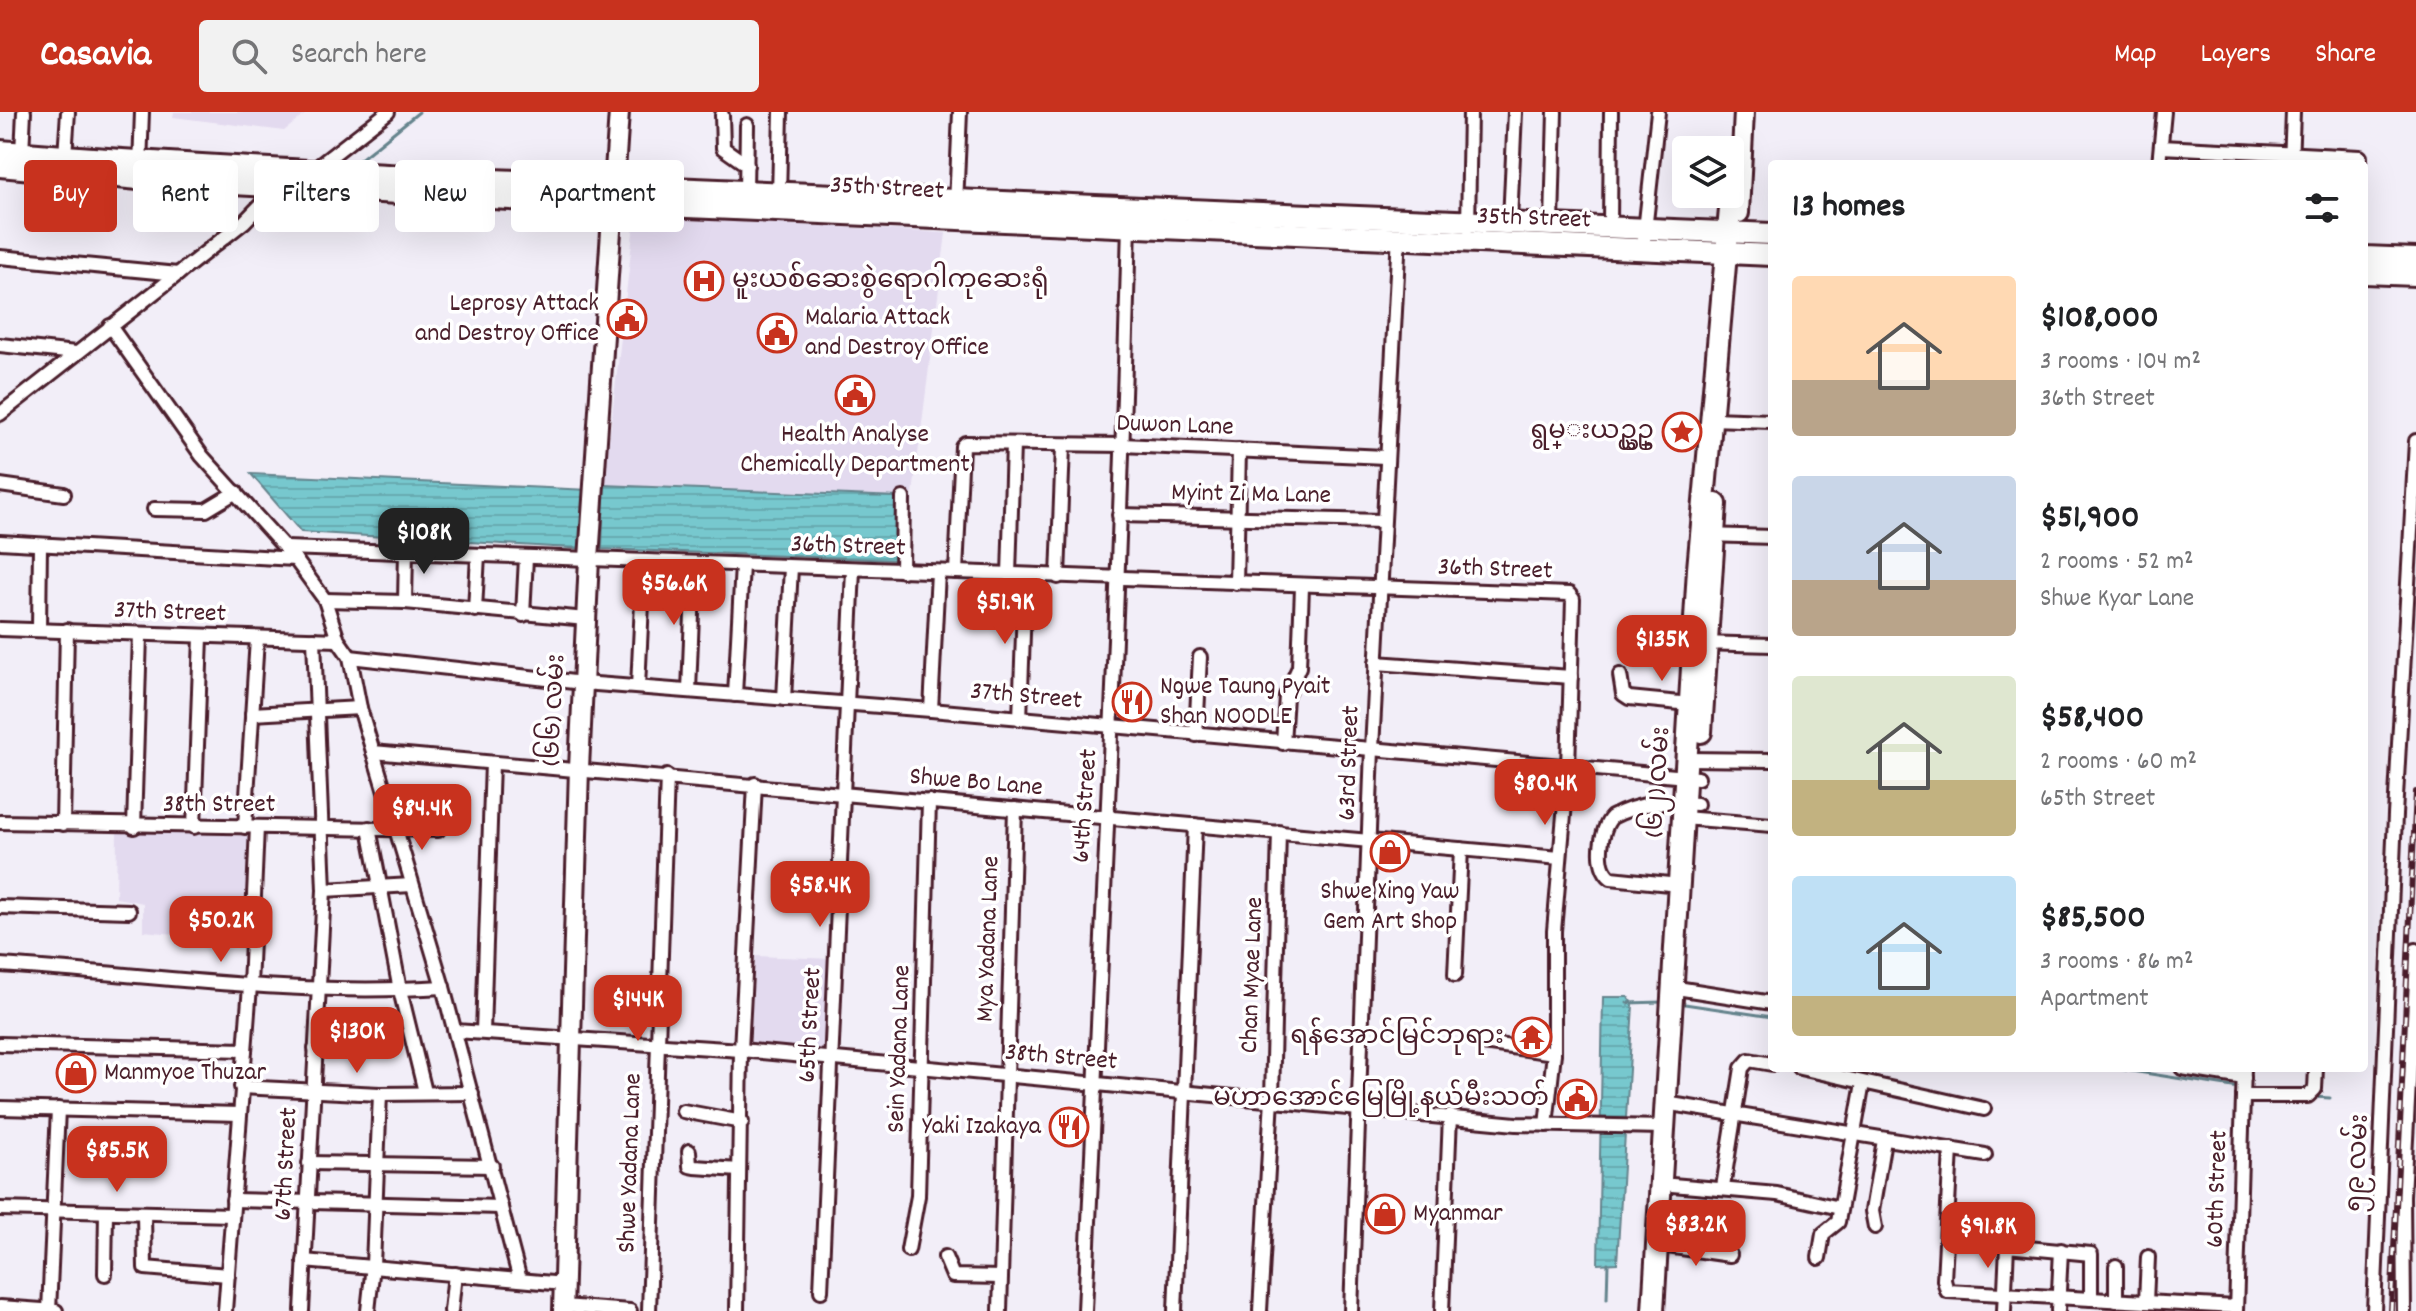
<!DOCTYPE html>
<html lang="en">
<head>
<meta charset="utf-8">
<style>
	:root { --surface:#fff; --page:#f2f2f2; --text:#202124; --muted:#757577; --accent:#c8321e }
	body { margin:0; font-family:Dekko,"Noto Sans Myanmar",sans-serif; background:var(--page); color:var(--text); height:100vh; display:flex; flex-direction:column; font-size:30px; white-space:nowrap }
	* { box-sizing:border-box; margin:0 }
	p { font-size:26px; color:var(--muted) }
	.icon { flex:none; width:44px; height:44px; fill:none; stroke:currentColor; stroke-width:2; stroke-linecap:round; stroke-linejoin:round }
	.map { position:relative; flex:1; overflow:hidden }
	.sheet { position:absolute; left:1768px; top:48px; width:600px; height:912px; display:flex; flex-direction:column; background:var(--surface); border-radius:8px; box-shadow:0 8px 32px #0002 }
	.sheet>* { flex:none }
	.hud { position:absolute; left:24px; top:48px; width:760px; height:72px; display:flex; gap:16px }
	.fabs { position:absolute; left:1672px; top:24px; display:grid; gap:16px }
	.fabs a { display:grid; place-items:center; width:72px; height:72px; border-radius:8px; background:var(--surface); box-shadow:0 8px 32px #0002; font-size:40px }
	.price { position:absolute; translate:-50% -68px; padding:0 18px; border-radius:16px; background:var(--accent); color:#fff; font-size:26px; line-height:52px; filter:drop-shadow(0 2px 4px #0008) }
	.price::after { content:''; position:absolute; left:50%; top:48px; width:24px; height:18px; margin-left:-12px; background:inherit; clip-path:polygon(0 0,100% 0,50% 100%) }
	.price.active { background:#222; color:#fff }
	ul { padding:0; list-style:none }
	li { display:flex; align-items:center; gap:24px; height:200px; padding:0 24px }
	li span { display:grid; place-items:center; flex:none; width:224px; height:160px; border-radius:8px; color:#555 }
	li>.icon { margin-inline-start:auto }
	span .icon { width:96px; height:96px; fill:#fffc; stroke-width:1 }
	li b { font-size:34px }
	h2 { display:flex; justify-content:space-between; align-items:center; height:96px; padding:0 24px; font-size:34px }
	.tag { padding:0 28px; border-radius:8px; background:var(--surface); box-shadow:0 8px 32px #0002; font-size:28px; line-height:72px }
	.tag.active { background:var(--accent); color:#fff }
	header { display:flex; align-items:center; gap:48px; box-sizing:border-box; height:112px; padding:0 40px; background:var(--accent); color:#fff }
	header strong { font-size:38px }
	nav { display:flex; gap:44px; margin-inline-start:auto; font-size:28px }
	.search { width:560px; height:72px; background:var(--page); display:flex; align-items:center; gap:20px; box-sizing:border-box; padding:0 28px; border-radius:8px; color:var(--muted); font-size:30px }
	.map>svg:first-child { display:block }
</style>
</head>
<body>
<header>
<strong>Casavia</strong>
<div class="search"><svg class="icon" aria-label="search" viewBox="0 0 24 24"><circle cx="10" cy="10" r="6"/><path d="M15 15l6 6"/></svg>Search here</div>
<nav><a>Map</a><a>Layers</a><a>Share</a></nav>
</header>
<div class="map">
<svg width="2416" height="1199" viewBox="0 0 2416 1199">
	<defs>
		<pattern id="water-rules" width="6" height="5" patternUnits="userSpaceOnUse" patternTransform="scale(2)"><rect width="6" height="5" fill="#77c8ce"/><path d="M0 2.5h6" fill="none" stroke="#68abb1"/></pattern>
	</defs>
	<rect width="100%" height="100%" fill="#f2eef8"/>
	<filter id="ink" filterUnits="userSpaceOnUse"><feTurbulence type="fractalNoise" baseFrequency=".0125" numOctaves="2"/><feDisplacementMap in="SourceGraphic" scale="16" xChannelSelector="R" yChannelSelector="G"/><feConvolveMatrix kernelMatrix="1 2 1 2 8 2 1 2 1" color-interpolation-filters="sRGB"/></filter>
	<g filter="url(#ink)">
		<g fill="#e3daef">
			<path d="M174,0H308L284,19L173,5Z"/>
			<path d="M635,104L946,121L913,382L898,385L604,373Z"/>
			<path d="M117,718L249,724L243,822L196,824L143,819V791L116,786Z"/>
			<path d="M755,844L834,847L829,938L750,931Z"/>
		</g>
		<g fill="url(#water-rules)" stroke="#65848d" stroke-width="2">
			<path d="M251,362L589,378L586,437L301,420Z"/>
			<path d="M604,373L898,385L896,448L602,437Z"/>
			<path d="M1603,885H1628L1633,893L1617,1151L1598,1152Z"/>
		</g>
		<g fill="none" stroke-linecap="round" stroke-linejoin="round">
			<g stroke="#65848d" stroke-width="3">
				<path d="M353,53L419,0"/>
				<path d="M1627,891L1663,890"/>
				<path d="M1678,891L1772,905"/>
				<path d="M2113,956L2239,976"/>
				<path d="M2314,985L2330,986"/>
				<path d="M1607,1187L1608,1151"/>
			</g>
			<g stroke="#4a1f2b" stroke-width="18">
				<g id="street">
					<path d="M722,3L723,36L747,53"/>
					<path d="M2161,35L2360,45"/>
					<path d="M22,41L24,0"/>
					<path d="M65,44L68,0"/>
					<path d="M2159,52L2164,0"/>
					<path d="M2291,52L2293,0"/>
					<path d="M140,53L142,0"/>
					<path d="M312,59L388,0"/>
					<path d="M746,80L747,13"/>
					<path d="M779,85L781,0"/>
					<path d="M956,93L960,0"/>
					<path d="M1510,109L1515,0"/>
					<path d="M1552,111L1555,0"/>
					<path d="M1610,112L1611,0"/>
					<path d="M1468,115L1470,0"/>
					<path d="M1643,137L1658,0"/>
					<path d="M0,145L178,162"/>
					<path d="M110,214L202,344L295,447L325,488L338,528L350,545L360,596L443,875L520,1168"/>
					<path d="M0,233L76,241"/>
					<path d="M0,302L244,110L280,73"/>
					<path d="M1710,307L1772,309"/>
					<path d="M0,373L64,382"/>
					<path d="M154,397L206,398L236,380"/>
					<path d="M1119,403L1383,409"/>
					<path d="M1707,423L1772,425"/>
					<path d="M0,430L295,447"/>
					<path d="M286,436L1569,482L1573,487L1568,656L1554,819V941L1546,1013"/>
					<path d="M902,459L903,386"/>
					<path d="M956,460L962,334L965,331L1122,333L1385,345"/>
					<path d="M1009,463L1013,332"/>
					<path d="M1058,465L1063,334"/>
					<path d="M1236,471L1239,338"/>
					<path d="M325,488L405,490L586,507"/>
					<path d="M405,490L406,438"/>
					<path d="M475,498L478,443"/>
					<path d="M523,503L526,446"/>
					<path d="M0,517L338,528"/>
					<path d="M39,518L40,433"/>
					<path d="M1701,531L1772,533"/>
					<path d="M350,545L583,571L931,598L1698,666"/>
					<path d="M1376,551L1571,565"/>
					<path d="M1620,563L1623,582L1629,586L1690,592"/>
					<path d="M638,575L644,449"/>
					<path d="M689,579L694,451"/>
					<path d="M735,583L742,453"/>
					<path d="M784,587L791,455"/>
					<path d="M931,598L938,460"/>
					<path d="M252,602L360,596"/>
					<path d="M1020,607L1025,464"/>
					<path d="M1196,623L1200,545"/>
					<path d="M1283,631L1286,584L1299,555L1302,475"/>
					<path d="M373,640L1560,746"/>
					<path d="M1687,647L1772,648"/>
					<path d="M1683,706L1772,713"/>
					<path d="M0,710L438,718"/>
					<path d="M63,712L67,518"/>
					<path d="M134,715L140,523"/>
					<path d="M194,715L201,525"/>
					<path d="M245,715L257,527"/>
					<path d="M369,716L400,878L425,980"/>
					<path d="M1679,773L1611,766C1595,755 1600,717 1612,705C1641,690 1665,689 1697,692"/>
					<path d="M324,778L412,773"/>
					<path d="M0,795L129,799"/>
					<path d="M0,853C147,862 295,885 443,875"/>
					<path d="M1455,863L1461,737"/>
					<path d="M1683,877L1772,891"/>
					<path d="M455,919L741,938L1516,1012L1664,1015"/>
					<path d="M483,920L492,651"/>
					<path d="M1483,931L1554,941"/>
					<path d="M0,932L245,938"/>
					<path d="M315,937H369"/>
					<path d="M1800,956L1984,997"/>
					<path d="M2182,956L2244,966"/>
					<path d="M241,975L380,982L472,981"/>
					<path d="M2243,984H2308L2315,977L2316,956"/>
					<path d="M1665,991L1985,1043"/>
					<path d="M0,996L240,1002"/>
					<path d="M683,999L742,1010"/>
					<path d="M1951,1037L1944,1168L1947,1179L2236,1195"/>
					<path d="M689,1039L690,1054L695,1055L739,1058"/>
					<path d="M309,1051L492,1054"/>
					<path d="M1672,1073L1777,1082L1840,1096"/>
					<path d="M1723,1075L1742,956L1749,948L1772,952"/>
					<path d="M233,1088L501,1095"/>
					<path d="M0,1097L232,1103"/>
					<path d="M144,1101L145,1156L228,1163"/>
					<path d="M1875,1115L1872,1099L1884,1028"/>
					<path d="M1667,1134L1730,1143"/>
					<path d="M908,1138L918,1084L929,689"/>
					<path d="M945,1145L953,1164L1001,1165"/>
					<path d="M1819,1146L1823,1122L1838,1110L1863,971"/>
					<path d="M304,1149L564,1172"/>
					<path d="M2116,1154V1189"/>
					<path d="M105,1162L106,1100"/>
					<path d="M821,1179L853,457"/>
					<path d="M2146,1190L2148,1145"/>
					<path d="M563,1194L630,1199"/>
					<path d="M0,1195L56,1199"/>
					<path d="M49,1199L58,997"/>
					<path d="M225,1199L250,874L257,715"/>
					<path d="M302,1199L324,778L314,527"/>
					<path d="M368,1199L373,1153L380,982"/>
					<path d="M451,1199L455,1162"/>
					<path d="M649,1199L667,664"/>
					<path d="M737,1199L741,938L755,672"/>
					<path d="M1000,1199L1015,697"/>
					<path d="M1085,1199C1101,836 1120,474 1129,111"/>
					<path d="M1175,1199L1195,713"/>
					<path d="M1260,1199L1272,986L1279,720"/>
					<path d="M1351,1199L1372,637L1399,123"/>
					<path d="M1442,1199L1450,1004"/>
					<path d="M2004,1199L2007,1134L2091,1142V1187"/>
					<path d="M2058,1199L2061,1138"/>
					<path d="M2236,1199L2244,956"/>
					<path d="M2374,1199L2395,703L2416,329"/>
					<path d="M2404,1199L2403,1084L2416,838"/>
				</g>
			</g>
			<g stroke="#4a1f2b" stroke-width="24">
				<g id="secondary">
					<path d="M1739,101L1744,0"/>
					<path d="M563,1199L579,656L589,447L619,0"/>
				</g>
			</g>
			<g stroke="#4a1f2b" stroke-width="26">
				<g id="primary">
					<path d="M0,39C208,56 415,64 623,74C1006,92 1389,105 1772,122"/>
					<path d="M0,54L139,67L528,88L1772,143"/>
					<path d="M2364,145L2416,147"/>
					<path d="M2364,161L2416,163"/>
					<path d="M1701,620L1716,392"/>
					<path d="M1653,1199L1698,457L1730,97"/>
				</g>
			</g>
			<use href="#street" stroke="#fff" stroke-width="12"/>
			<use href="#secondary" stroke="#fff" stroke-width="18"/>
			<use href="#primary" stroke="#fff" stroke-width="20"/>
			<g stroke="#4a1f2b" stroke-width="6">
				<path id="rail" d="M2391,1199L2416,680"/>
			</g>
			<use href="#rail" stroke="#fff" stroke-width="3" stroke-dasharray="9" stroke-linecap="butt"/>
		</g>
	</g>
	<defs>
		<g id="hospital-ring" transform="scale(2)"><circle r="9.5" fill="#fff" stroke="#c8321e" stroke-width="1.5"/><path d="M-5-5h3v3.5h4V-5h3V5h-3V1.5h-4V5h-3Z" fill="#c8321e"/></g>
		<g id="civic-ring" transform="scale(2)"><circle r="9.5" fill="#fff" stroke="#c8321e" stroke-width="1.5"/><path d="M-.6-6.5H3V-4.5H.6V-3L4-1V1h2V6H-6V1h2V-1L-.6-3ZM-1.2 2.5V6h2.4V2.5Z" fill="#c8321e"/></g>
		<g id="sight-ring" transform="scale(2)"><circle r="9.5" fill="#fff" stroke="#c8321e" stroke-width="1.5"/><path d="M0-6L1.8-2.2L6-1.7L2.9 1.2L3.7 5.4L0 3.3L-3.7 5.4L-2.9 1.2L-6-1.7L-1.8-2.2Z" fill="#c8321e"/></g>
		<g id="restaurant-ring" transform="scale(2)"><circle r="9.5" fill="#fff" stroke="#c8321e" stroke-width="1.5"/><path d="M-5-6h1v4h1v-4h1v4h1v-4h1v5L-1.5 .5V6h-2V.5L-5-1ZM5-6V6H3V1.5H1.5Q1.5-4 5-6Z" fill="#c8321e"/></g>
		<g id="shop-ring" transform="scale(2)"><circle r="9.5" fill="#fff" stroke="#c8321e" stroke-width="1.5"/><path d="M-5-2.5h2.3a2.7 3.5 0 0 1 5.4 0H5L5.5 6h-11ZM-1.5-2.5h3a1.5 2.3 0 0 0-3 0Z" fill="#c8321e"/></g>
		<g id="temple-ring" transform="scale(2)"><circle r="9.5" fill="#fff" stroke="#c8321e" stroke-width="1.5"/><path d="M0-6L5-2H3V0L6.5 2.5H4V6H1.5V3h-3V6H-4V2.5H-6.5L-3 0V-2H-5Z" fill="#c8321e"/></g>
	</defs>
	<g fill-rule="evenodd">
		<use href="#hospital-ring" x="704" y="169"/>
		<use href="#civic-ring" x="627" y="207"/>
		<use href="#civic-ring" x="777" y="221"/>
		<use href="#civic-ring" x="855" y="283"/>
		<use href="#sight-ring" x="1682" y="320"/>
		<use href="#restaurant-ring" x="1132" y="590"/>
		<use href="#shop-ring" x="1390" y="740"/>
		<use href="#temple-ring" x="1532" y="925"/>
		<use href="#shop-ring" x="76" y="961"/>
		<use href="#civic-ring" x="1577" y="987"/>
		<use href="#restaurant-ring" x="1069" y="1015"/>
		<use href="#shop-ring" x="1385" y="1102"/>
	</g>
	<g text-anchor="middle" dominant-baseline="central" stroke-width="7" stroke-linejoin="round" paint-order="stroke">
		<g font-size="26" fill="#4a1f2b" stroke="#fff">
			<text transform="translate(887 77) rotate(3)">35th Street</text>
			<text transform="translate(1534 107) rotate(2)">35th Street</text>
			<text transform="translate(1175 314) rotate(2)">Duwon Lane</text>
			<text transform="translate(1251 383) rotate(1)">Myint Zi Ma Lane</text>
			<text transform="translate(848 435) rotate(2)">36th Street</text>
			<text transform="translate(1495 458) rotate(2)">36th Street</text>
			<text transform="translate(170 501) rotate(2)">37th Street</text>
			<text transform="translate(1026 585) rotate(5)">37th Street</text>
			<text transform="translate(555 598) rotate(-87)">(၆၆) လမ်း</text>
			<text transform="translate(1350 651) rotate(-88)">63rd Street</text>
			<text transform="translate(1659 670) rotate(-86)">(၆၂) လမ်း</text>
			<text transform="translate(976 671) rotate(5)">Shwe Bo Lane</text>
			<text x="219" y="693">38th Street</text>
			<text transform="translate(1086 694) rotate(-86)">64th Street</text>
			<text transform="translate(989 827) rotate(-88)">Mya Yadana Lane</text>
			<text transform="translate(1253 863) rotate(-88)">Chan Myae Lane</text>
			<text transform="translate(811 913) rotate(-87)">65th Street</text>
			<text transform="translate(900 937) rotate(-88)">Sein Yadana Lane</text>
			<text transform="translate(1061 946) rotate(5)">38th Street</text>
			<text transform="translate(631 1051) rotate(-88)">Shwe Yadana Lane</text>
			<text transform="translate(2359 1051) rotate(-87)">၅၉ လမ်း</text>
			<text transform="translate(287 1052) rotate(-87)">67th Street</text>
			<text transform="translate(2218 1077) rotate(-88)">60th Street</text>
		</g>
		<g font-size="26" fill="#4a1f2b" stroke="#fff" text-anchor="start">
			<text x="732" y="169">မူးယစ်ဆေးစွဲရောဂါကုဆေးရုံ</text>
			<text x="599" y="192" text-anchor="end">Leprosy Attack<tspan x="599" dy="30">and Destroy Office</tspan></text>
			<text x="805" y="206">Malaria Attack<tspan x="805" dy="30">and Destroy Office</tspan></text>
			<text x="1654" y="320" text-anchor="end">ရွမ္းယဥ္ယဥ္</text>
			<text x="855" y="323" text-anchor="middle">Health Analyse<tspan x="855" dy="30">Chemically Department</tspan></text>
			<text x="1160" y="575">Ngwe Taung Pyait<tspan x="1160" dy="30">Shan NOODLE</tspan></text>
			<text x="1390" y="780" text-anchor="middle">Shwe Xing Yaw<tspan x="1390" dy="30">Gem Art Shop</tspan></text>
			<text x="1504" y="925" text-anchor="end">ရန်အောင်မြင်ဘုရား</text>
			<text x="104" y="961">Manmyoe Thuzar</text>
			<text x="1549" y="987" text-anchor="end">မဟာအောင်မြေမြို့နယ်မီးသတ်</text>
			<text x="1041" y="1015" text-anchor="end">Yaki Izakaya</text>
			<text x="1413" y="1102">Myanmar</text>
		</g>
	</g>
</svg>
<div class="fabs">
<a><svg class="icon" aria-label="layers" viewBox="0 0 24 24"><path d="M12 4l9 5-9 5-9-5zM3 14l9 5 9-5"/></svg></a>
</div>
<b class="price active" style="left:424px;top:464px">$108K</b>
<b class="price" style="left:674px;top:515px">$56.6K</b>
<b class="price" style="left:1005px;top:534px">$51.9K</b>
<b class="price" style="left:1662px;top:571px">$135K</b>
<b class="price" style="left:1545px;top:715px">$80.4K</b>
<b class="price" style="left:422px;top:740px">$84.4K</b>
<b class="price" style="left:820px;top:817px">$58.4K</b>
<b class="price" style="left:221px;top:852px">$50.2K</b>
<b class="price" style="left:638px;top:931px">$144K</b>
<b class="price" style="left:357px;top:963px">$130K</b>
<b class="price" style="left:117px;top:1082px">$85.5K</b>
<b class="price" style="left:1696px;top:1156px">$83.2K</b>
<b class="price" style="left:1988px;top:1158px">$91.8K</b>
<div class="hud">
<a class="tag active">Buy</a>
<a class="tag">Rent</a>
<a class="tag">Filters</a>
<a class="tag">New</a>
<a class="tag">Apartment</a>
</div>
<section class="sheet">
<h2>13 homes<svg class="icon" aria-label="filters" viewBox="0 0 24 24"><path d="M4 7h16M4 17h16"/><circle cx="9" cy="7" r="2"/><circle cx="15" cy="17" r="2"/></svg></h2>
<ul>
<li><span style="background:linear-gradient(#ffd9b3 65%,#b9a48a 0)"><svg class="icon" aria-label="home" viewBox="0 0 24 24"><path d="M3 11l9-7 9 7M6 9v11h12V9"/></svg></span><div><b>$108,000</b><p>3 rooms · 104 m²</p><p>36th Street</p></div></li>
<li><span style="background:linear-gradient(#c9d6e8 65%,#b9a48a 0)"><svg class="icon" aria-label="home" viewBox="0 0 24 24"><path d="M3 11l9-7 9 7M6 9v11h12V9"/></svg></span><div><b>$51,900</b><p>2 rooms · 52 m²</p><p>Shwe Kyar Lane</p></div></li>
<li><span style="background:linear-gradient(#dfe7d0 65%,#c2b280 0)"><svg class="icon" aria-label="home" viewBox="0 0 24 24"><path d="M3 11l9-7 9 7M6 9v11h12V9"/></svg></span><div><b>$58,400</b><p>2 rooms · 60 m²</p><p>65th Street</p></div></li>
<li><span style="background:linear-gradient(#bfe0f5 75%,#c2b280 0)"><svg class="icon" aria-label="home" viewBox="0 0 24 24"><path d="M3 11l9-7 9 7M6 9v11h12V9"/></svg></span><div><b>$85,500</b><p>3 rooms · 86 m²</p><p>Apartment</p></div></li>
</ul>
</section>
</div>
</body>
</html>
